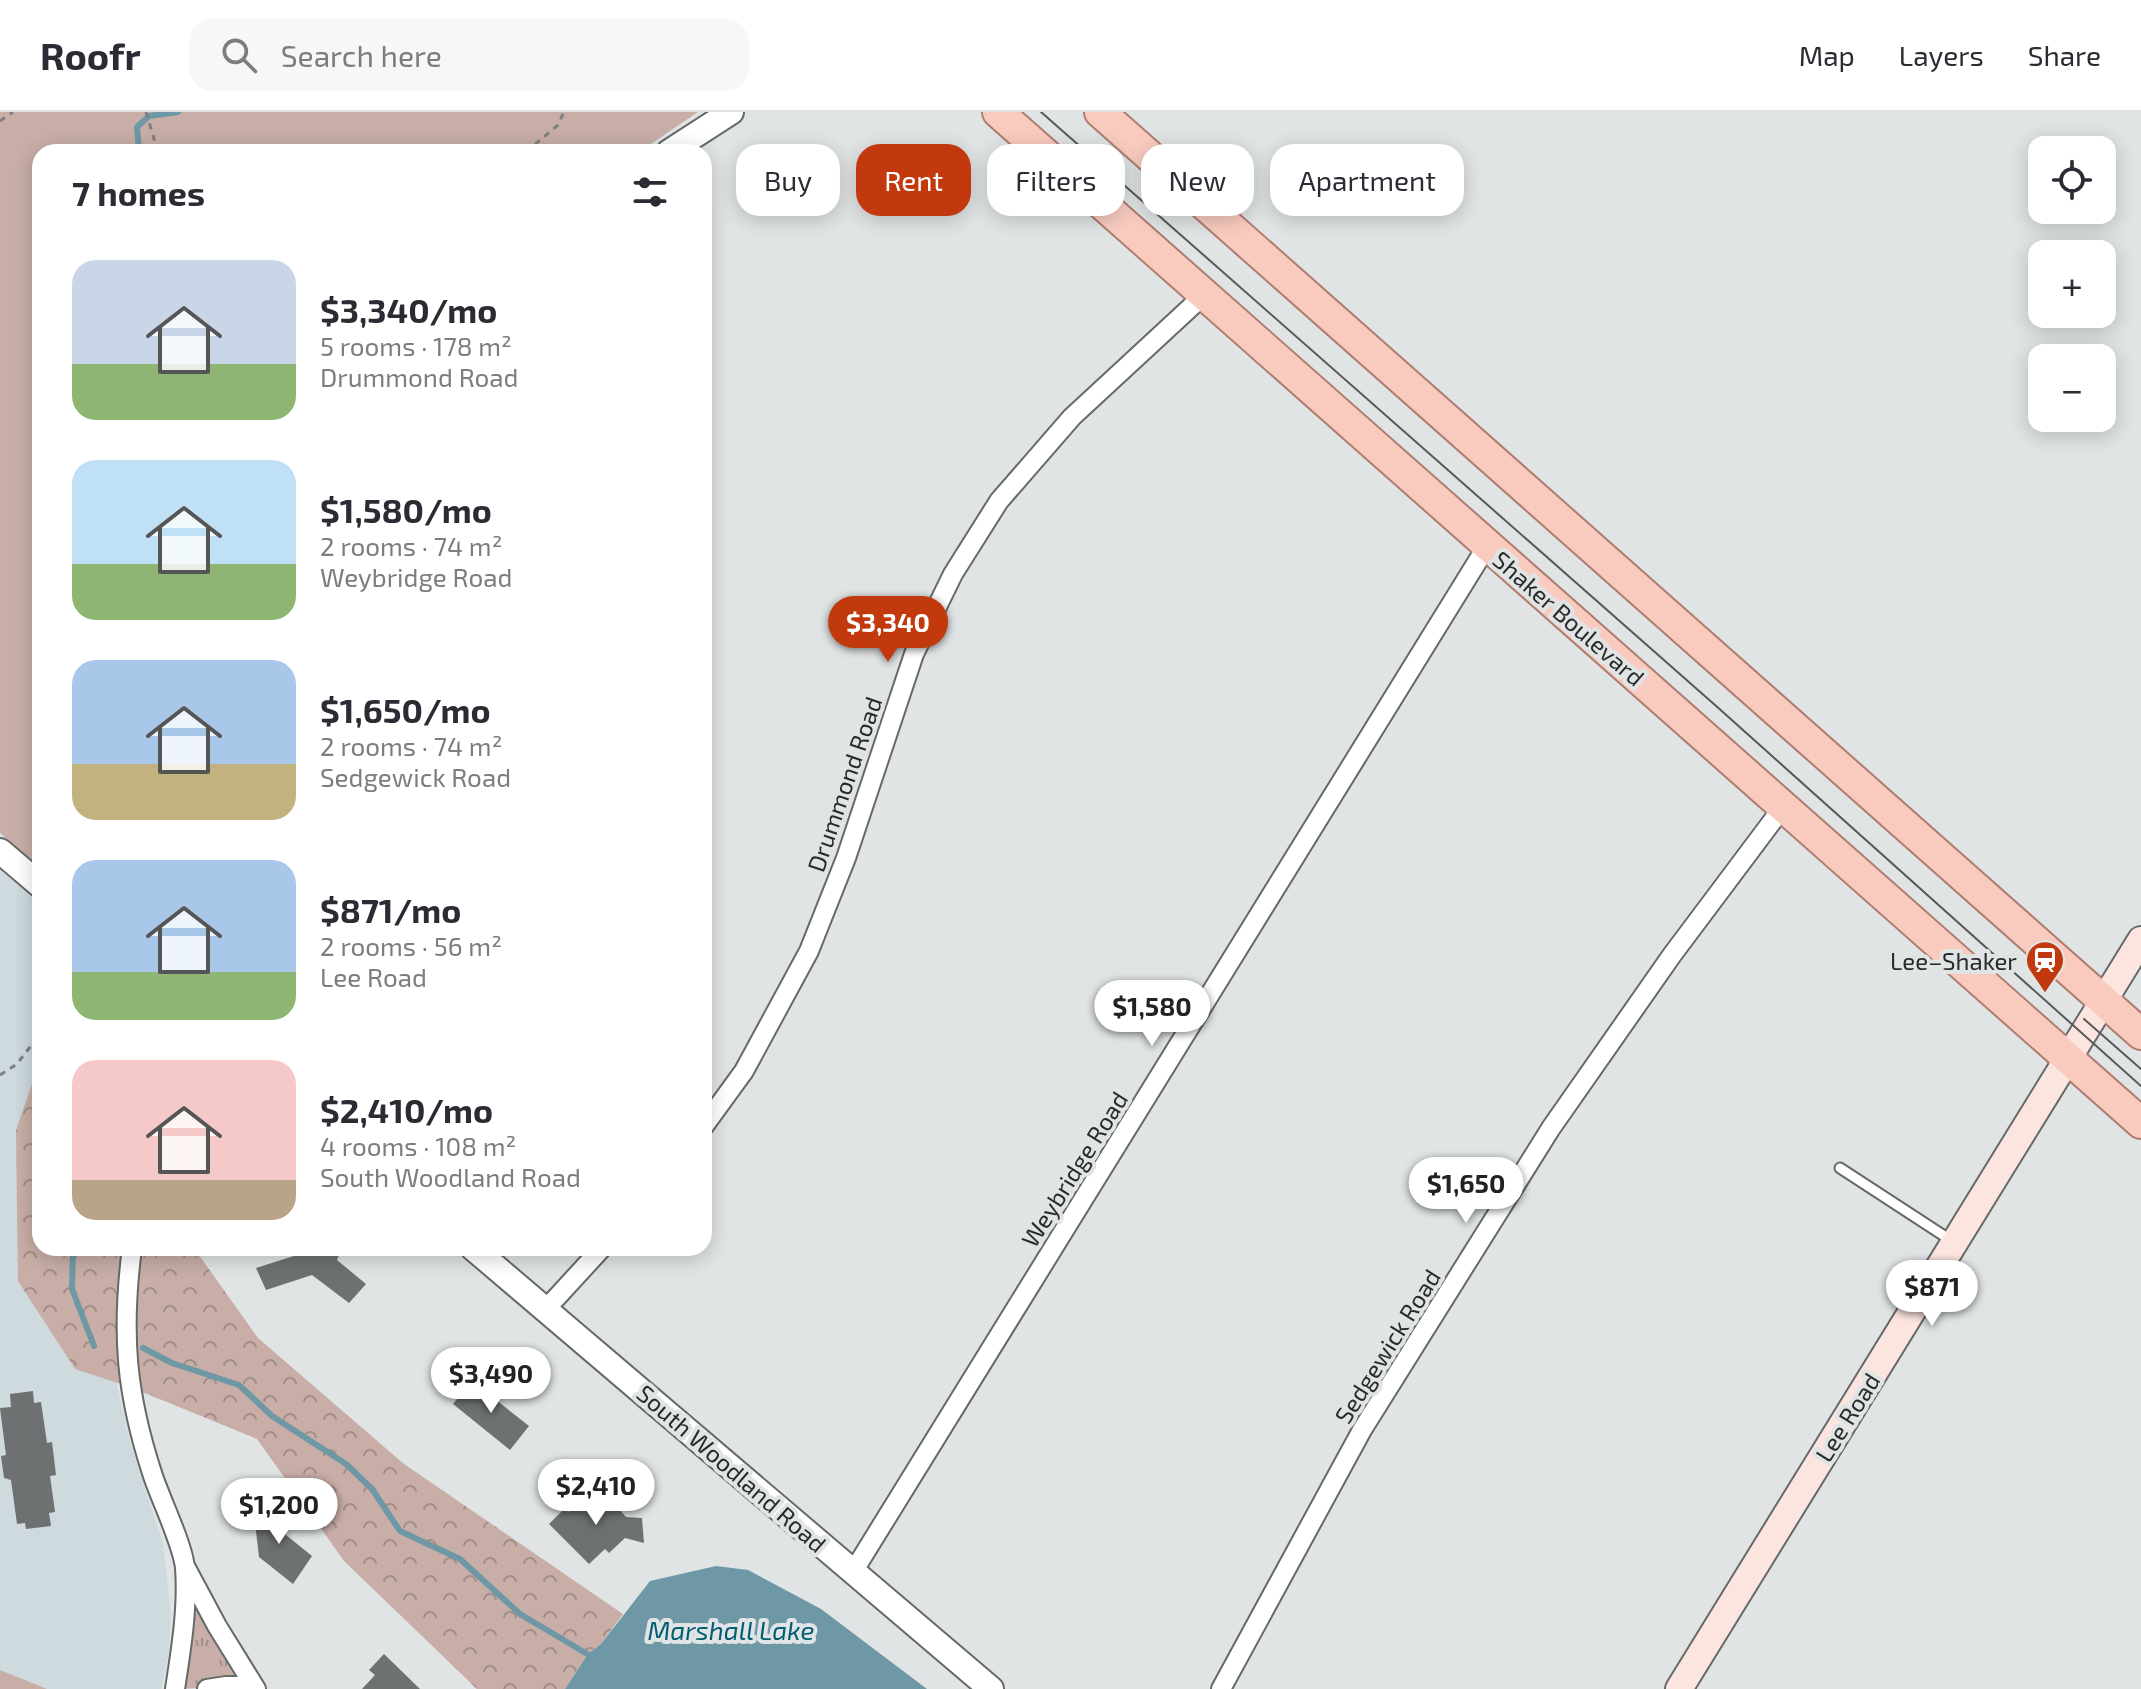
<!DOCTYPE html>
<html lang="en">
<head>
<meta charset="utf-8">
<style>
	:root { --surface:#fff; --page:#f7f7f7; --text:#2b2b33; --muted:#7c7c81; --line:#e1e1e2; --accent:#c1390d }
	body { margin:0; font-family:"Exo 2",sans-serif; background:var(--page); color:var(--text); height:100vh; display:flex; flex-direction:column; font-size:30px; white-space:nowrap }
	* { box-sizing:border-box; margin:0 }
	p { font-size:26px; color:var(--muted) }
	.icon { flex:none; width:44px; height:44px; fill:none; stroke:currentColor; stroke-width:2; stroke-linecap:round; stroke-linejoin:round }
	.map { position:relative; flex:1; overflow:hidden }
	.side { position:absolute; left:32px; top:32px; width:680px; height:1112px; display:flex; flex-direction:column; background:var(--surface); border-radius:24px; box-shadow:0 4px 20px #0003 }
	.side>* { flex:none }
	.guide { position:absolute; left:736px; top:32px; width:760px; height:72px; display:flex; gap:16px }
	.tools { position:absolute; left:2028px; top:24px; display:grid; gap:16px }
	.tools a { display:grid; place-items:center; width:88px; height:88px; border-radius:16px; background:var(--surface); box-shadow:0 4px 20px #0003; font-size:40px }
	.price { position:absolute; translate:-50% -68px; padding:0 18px; border-radius:28px; background:#fff; color:#222; font-size:26px; line-height:52px; filter:drop-shadow(0 2px 4px #0008) }
	.price::after { content:''; position:absolute; left:50%; top:48px; width:24px; height:18px; margin-left:-12px; background:inherit; clip-path:polygon(0 0,100% 0,50% 100%) }
	.price.selected { background:var(--accent); color:#fff }
	ul { padding:0; list-style:none }
	li { display:flex; align-items:center; gap:24px; height:200px; padding:0 40px }
	li span { display:grid; place-items:center; flex:none; width:224px; height:160px; border-radius:24px; color:#555 }
	li>.icon { margin-inline-start:auto }
	span .icon { width:96px; height:96px; fill:#fffc; stroke-width:1 }
	li b { font-size:34px }
	h2 { display:flex; justify-content:space-between; align-items:center; height:96px; padding:0 40px; font-size:34px }
	.tag { padding:0 28px; border-radius:24px; background:var(--surface); box-shadow:0 4px 20px #0003; font-size:28px; line-height:72px }
	.tag.selected { background:var(--accent); color:#fff }
	header { display:flex; align-items:center; gap:48px; box-sizing:border-box; height:112px; padding:0 40px; background:var(--surface); border-bottom:2px solid var(--line) }
	header strong { font-size:38px }
	nav { display:flex; gap:44px; margin-inline-start:auto; font-size:28px }
	.search { width:560px; height:72px; background:var(--page); display:flex; align-items:center; gap:20px; box-sizing:border-box; padding:0 28px; border-radius:24px; color:var(--muted); font-size:30px }
	.map>svg:first-child { display:block }
</style>
</head>
<body>
<header>
<strong>Roofr</strong>
<div class="search"><svg class="icon" aria-label="search" viewBox="0 0 24 24"><circle cx="10" cy="10" r="6"/><path d="M15 15l6 6"/></svg>Search here</div>
<nav><a>Map</a><a>Layers</a><a>Share</a></nav>
</header>
<div class="map">
<svg width="2141" height="1577" viewBox="0 0 2141 1577">
	<defs>
		<pattern id="grass-tufts" width="24" height="20" patternUnits="userSpaceOnUse" patternTransform="scale(2)"><rect width="24" height="20" fill="#c8aea7"/><path d="M3 7l-1-3M5 7V3M7 7l1-3M15 17l-1-3M17 17v-4M19 17l1-3" fill="none" stroke="#a28e88"/></pattern>
		<pattern id="forest-crowns" width="20" height="18" patternUnits="userSpaceOnUse" patternTransform="scale(2)"><rect width="20" height="18" fill="#c8aea7"/><path d="M2 6a3 3 0 1 1 6 0M12 15a3 3 0 1 1 6 0" fill="none" stroke="#a28e88"/></pattern>
	</defs>
	<rect width="100%" height="100%" fill="#e0e4e5"/>
	<path fill="#cedade" d="M0,757L40,790V1136L109,1200L117,1274L131,1333L163,1432L171,1503L169,1539L161,1577H0Z"/>
	<path fill="url(#grass-tufts)" d="M185,1454L253,1574L175,1577Z"/>
	<path fill="url(#forest-crowns)" d="M40,949V1136H194L258,1226L404,1352L623,1502L601,1532L588,1542L565,1577H477L344,1449L257,1327L130,1275L75,1257L18,1169L16,1018Z"/>
	<g fill="#c8aea7">
		<path d="M0,0H698L639,40H40V755L0,721Z"/>
		<path d="M0,1558L47,1577H0Z"/>
	</g>
	<path fill="#6e98a6" d="M716,1454L748,1458L821,1497L927,1577H565L588,1542L601,1532L650,1469Z"/>
	<g fill="none" stroke-linecap="round" stroke-linejoin="round">
		<g stroke="#6e98a6" stroke-width="6">
			<path d="M139,40L137,15L149,4L178,0"/>
			<path d="M73,1136L72,1177L94,1234"/>
			<path d="M143,1236L172,1251L239,1273L272,1304L346,1352L372,1377L400,1419L460,1447L520,1502L594,1546"/>
		</g>
	</g>
	<g fill="#6e7172">
		<path d="M319,1136H342L337,1148L366,1172L349,1191L312,1163L266,1178L256,1156Z"/>
		<path d="M472,1269L529,1314L510,1338L453,1292Z"/>
		<path d="M33,1279L34,1291L41,1290L47,1331L52,1330L56,1363L50,1364L55,1400L49,1401L51,1414L26,1417L25,1411L17,1412L11,1368L4,1366L1,1344L6,1343L0,1296L11,1295L10,1282Z"/>
		<path d="M603,1379L626,1405L642,1406L644,1431L625,1426L609,1441L605,1437L589,1452L549,1412L565,1396L569,1400L586,1381L593,1388Z"/>
		<path d="M283,1400L286,1423L312,1444L293,1472L259,1445L254,1402Z"/>
		<path d="M384,1542L420,1577H362L375,1563L369,1558Z"/>
	</g>
	<g fill="none" stroke-linecap="round" stroke-linejoin="round">
		<g stroke="#66696a" stroke-width="13">
			<path id="service" d="M1840,1056L1952,1129"/>
		</g>
		<g stroke="#66696a" stroke-width="22">
			<g id="minor">
				<path d="M704,1014L744,959L809,839L846,746L914,542L953,462L999,389L1072,305L1205,182"/>
				<path d="M132,1136C121,1222 126,1282 153,1364C161,1388 183,1433 185,1456C188,1496 181,1538 175,1577"/>
				<path d="M546,1197L602,1136"/>
				<path d="M186,1456L217,1514L256,1577"/>
				<path d="M853,1460L1487,434"/>
				<path d="M207,1577L226,1574H253"/>
				<path d="M1221,1577L1362,1318L1551,1016L1672,843L1783,695"/>
			</g>
		</g>
		<g stroke="#66696a" stroke-width="28">
			<g id="tertiary">
				<path d="M669,40L731,0"/>
				<path d="M0,739L40,773"/>
				<path d="M473,1136L991,1577"/>
			</g>
		</g>
		<g stroke="#66696a" stroke-width="30">
			<path id="secondary" d="M1679,1577L2141,828"/>
		</g>
		<g stroke="#ae7d6f" stroke-width="34">
			<g id="primary">
				<path d="M998,0L2141,1011"/>
				<path d="M1100,0L2141,922"/>
			</g>
		</g>
		<g stroke="#7d7f80" stroke-width="3" stroke-dasharray="6 6" stroke-linecap="butt">
			<path d="M146,0L158,40"/>
			<path d="M0,9L13,0"/>
			<path d="M526,40L558,13L564,0"/>
			<path d="M0,963L17,952L40,922"/>
		</g>
		<use href="#service" stroke="#fff" stroke-width="9"/>
		<use href="#minor" stroke="#fff" stroke-width="18"/>
		<use href="#tertiary" stroke="#fff" stroke-width="24"/>
		<use href="#secondary" stroke="#fce5df" stroke-width="26"/>
		<use href="#primary" stroke="#f9cbbf" stroke-width="30"/>
		<g stroke="#575859" stroke-width="2">
			<path d="M1041,0L1715,593L2141,974"/>
			<path d="M2084,907L2141,957"/>
		</g>
	</g>
	<defs>
		<g id="station-pin" transform="scale(2)"><path d="M0 17L-7.5 6A9.5 9.5 0 1 1 7.5 6Z" fill="#c1390d" stroke="#e0e4e5"/><path d="M-3-6H3Q5-6 5-4V2Q5 4 3 4L4.5 6H3L1.5 4h-3L-3 6H-4.5L-3 4Q-5 4-5 2V-4Q-5-6-3-6ZM-3.5-4v3h7v-3ZM-3.5 1v1.5H-2V1ZM2 1v1.5H3.5V1Z" fill="#fff"/></g>
	</defs>
	<g fill-rule="evenodd">
		<use href="#station-pin" x="2045" y="848"/>
	</g>
	<g text-anchor="middle" dominant-baseline="central" stroke-width="8" stroke-linejoin="round" paint-order="stroke">
		<g font-size="24" fill="#292a2b" stroke="#e0e4e5">
			<text transform="translate(1569 506) rotate(41)">Shaker Boulevard</text>
			<text transform="translate(844 672) rotate(-71)">Drummond Road</text>
			<text transform="translate(1074 1057) rotate(-58)">Weybridge Road</text>
			<text transform="translate(1387 1234) rotate(-58)">Sedgewick Road</text>
			<text transform="translate(1847 1305) rotate(-58)">Lee Road</text>
			<text transform="translate(732 1356) rotate(41)">South Woodland Road</text>
		</g>
		<g font-size="24" fill="#292a2b" stroke="#e0e4e5" text-anchor="end">
			<text x="2017" y="848">Lee–Shaker</text>
		</g>
		<g font-size="26" font-style="italic" fill="#045e73" stroke="#e0e4e5">
			<text x="731" y="1517">Marshall Lake</text>
		</g>
	</g>
</svg>
<div class="tools">
<a><svg class="icon" aria-label="locate" viewBox="0 0 24 24"><circle cx="12" cy="12" r="6"/><path d="M12 2v4M12 18v4M2 12h4M18 12h4"/></svg></a>
<a>+</a>
<a>−</a>
</div>
<b class="price selected" style="left:888px;top:552px">$3,340</b>
<b class="price" style="left:1152px;top:936px">$1,580</b>
<b class="price" style="left:1466px;top:1113px">$1,650</b>
<b class="price" style="left:1932px;top:1216px">$871</b>
<b class="price" style="left:491px;top:1303px">$3,490</b>
<b class="price" style="left:596px;top:1415px">$2,410</b>
<b class="price" style="left:279px;top:1434px">$1,200</b>
<div class="guide">
<a class="tag">Buy</a>
<a class="tag selected">Rent</a>
<a class="tag">Filters</a>
<a class="tag">New</a>
<a class="tag">Apartment</a>
</div>
<section class="side">
<h2>7 homes<svg class="icon" aria-label="filters" viewBox="0 0 24 24"><path d="M4 7h16M4 17h16"/><circle cx="9" cy="7" r="2"/><circle cx="15" cy="17" r="2"/></svg></h2>
<ul>
<li><span style="background:linear-gradient(#c9d6e8 65%,#8fb573 0)"><svg class="icon" aria-label="home" viewBox="0 0 24 24"><path d="M3 11l9-7 9 7M6 9v11h12V9"/></svg></span><div><b>$3,340/mo</b><p>5 rooms · 178 m²</p><p>Drummond Road</p></div></li>
<li><span style="background:linear-gradient(#bfe0f5 65%,#8fb573 0)"><svg class="icon" aria-label="home" viewBox="0 0 24 24"><path d="M3 11l9-7 9 7M6 9v11h12V9"/></svg></span><div><b>$1,580/mo</b><p>2 rooms · 74 m²</p><p>Weybridge Road</p></div></li>
<li><span style="background:linear-gradient(#a9c7e8 65%,#c2b280 0)"><svg class="icon" aria-label="home" viewBox="0 0 24 24"><path d="M3 11l9-7 9 7M6 9v11h12V9"/></svg></span><div><b>$1,650/mo</b><p>2 rooms · 74 m²</p><p>Sedgewick Road</p></div></li>
<li><span style="background:linear-gradient(#a9c7e8 70%,#8fb573 0)"><svg class="icon" aria-label="home" viewBox="0 0 24 24"><path d="M3 11l9-7 9 7M6 9v11h12V9"/></svg></span><div><b>$871/mo</b><p>2 rooms · 56 m²</p><p>Lee Road</p></div></li>
<li><span style="background:linear-gradient(#f6c9c9 75%,#b9a48a 0)"><svg class="icon" aria-label="home" viewBox="0 0 24 24"><path d="M3 11l9-7 9 7M6 9v11h12V9"/></svg></span><div><b>$2,410/mo</b><p>4 rooms · 108 m²</p><p>South Woodland Road</p></div></li>
</ul>
</section>
</div>
</body>
</html>
